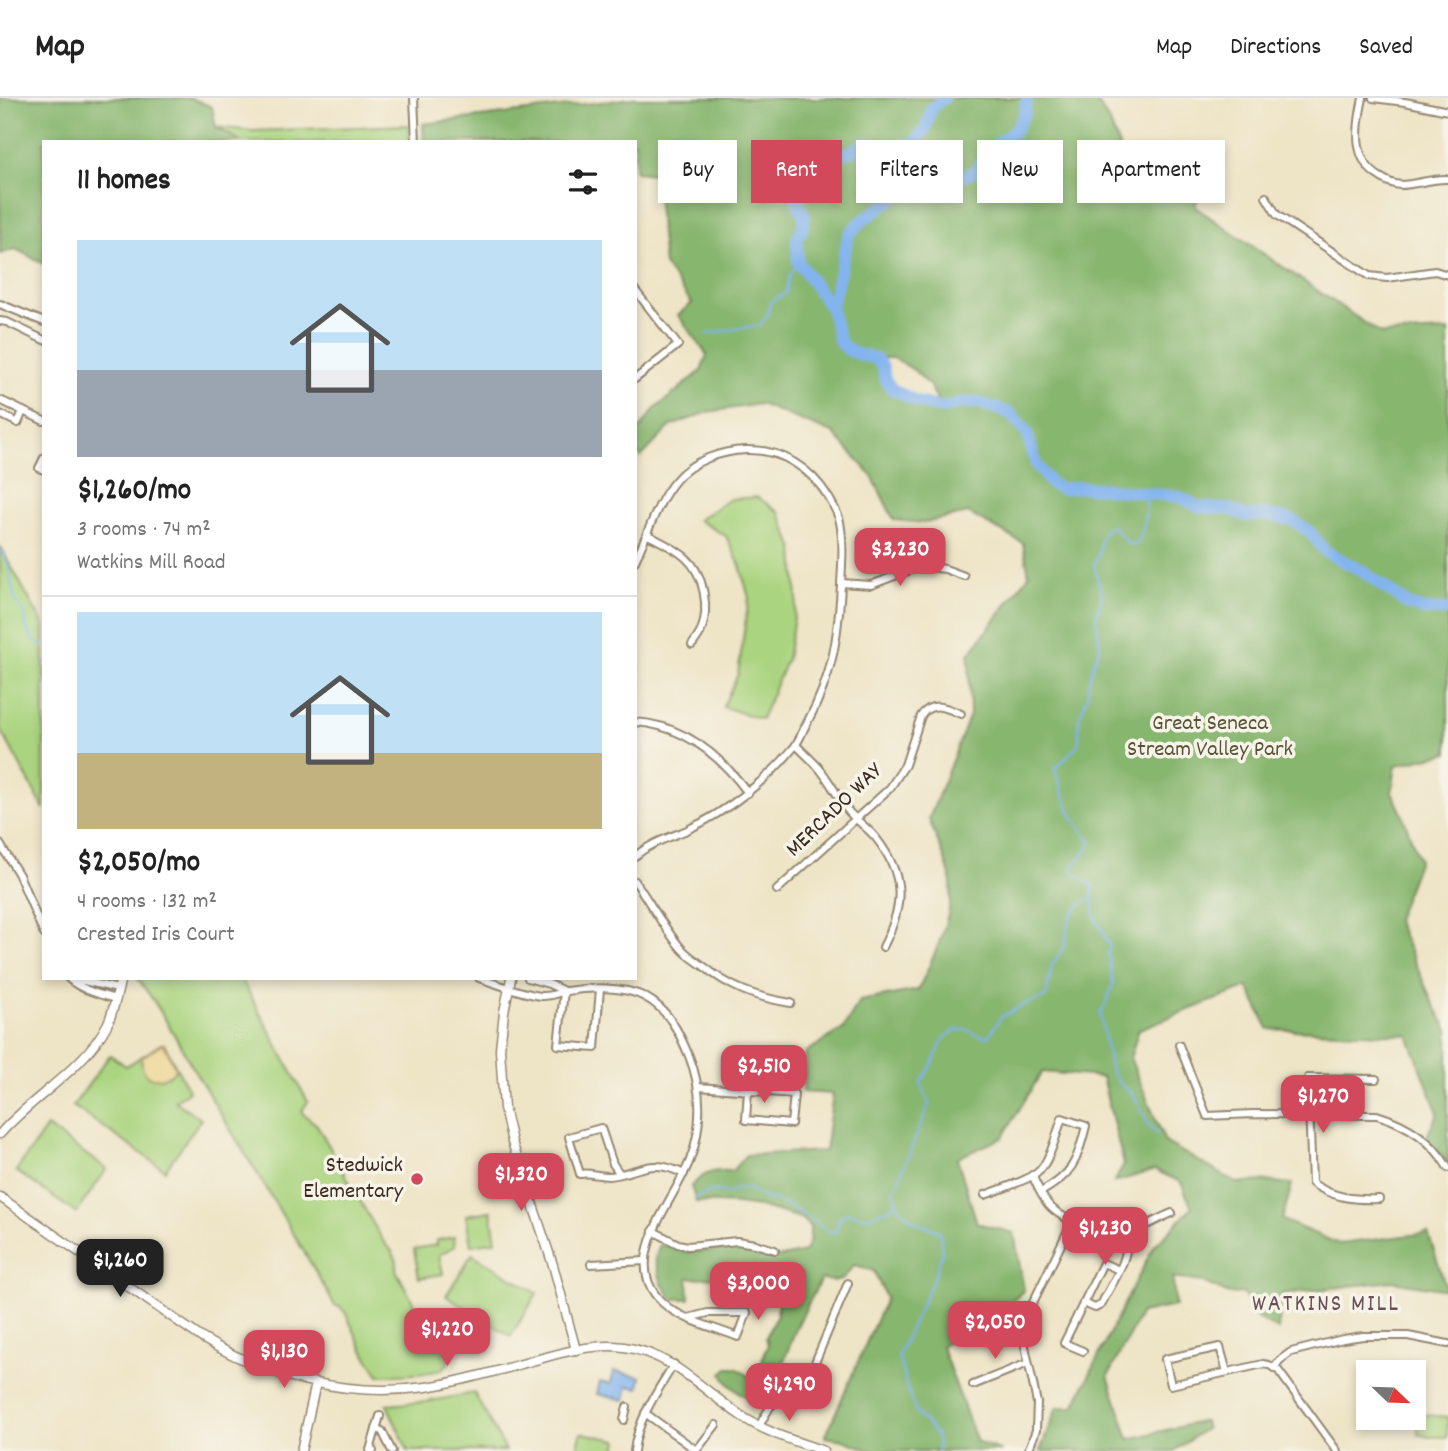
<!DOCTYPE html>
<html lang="en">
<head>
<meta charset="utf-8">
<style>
	:root { --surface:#fff; --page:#f2f2f2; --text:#222; --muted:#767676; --line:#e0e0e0; --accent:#d1495b }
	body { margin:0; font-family:Dekko,sans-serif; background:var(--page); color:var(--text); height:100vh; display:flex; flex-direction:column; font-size:26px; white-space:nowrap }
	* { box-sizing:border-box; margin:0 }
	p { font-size:23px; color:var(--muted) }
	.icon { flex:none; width:38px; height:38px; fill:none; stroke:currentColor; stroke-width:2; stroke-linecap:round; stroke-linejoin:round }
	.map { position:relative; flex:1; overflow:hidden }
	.side { position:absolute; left:42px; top:42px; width:595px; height:840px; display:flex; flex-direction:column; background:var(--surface); border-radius:0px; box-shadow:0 4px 10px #0003 }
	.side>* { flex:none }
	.guide { position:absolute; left:658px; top:42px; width:665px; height:63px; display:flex; gap:14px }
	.needle { width:46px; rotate:113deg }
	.controls { position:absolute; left:1356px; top:1262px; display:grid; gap:14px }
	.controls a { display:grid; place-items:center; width:70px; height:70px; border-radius:0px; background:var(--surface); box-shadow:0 4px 10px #0003; font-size:35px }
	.price { position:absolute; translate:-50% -60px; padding:0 16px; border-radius:14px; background:var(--accent); color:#fff; font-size:23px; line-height:46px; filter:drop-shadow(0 2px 4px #0008) }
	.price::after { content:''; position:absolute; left:50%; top:42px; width:21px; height:16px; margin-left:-10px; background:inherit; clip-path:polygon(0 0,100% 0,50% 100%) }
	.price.on { background:#222; color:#fff }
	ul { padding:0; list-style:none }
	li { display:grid; align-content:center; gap:14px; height:371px; padding:0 35px }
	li+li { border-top:2px solid var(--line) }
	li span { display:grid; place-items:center; height:217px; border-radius:0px; color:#555 }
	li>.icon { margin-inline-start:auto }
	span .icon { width:126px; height:126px; fill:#fffc; stroke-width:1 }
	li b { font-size:30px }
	h2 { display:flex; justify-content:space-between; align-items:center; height:84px; padding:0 35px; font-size:30px }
	.pill { padding:0 24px; border-radius:0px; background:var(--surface); box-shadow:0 4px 10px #0003; font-size:24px; line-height:63px }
	.pill.on { background:var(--accent); color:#fff }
	header { display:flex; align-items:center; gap:42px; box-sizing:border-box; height:98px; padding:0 35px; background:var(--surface); border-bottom:2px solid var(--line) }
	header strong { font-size:33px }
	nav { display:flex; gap:38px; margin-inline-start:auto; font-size:24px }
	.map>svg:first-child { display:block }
</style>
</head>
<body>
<header>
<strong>Map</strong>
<nav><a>Map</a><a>Directions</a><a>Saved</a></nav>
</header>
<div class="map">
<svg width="1448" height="1353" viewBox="0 0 1448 1353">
	<rect width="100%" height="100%" fill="#f7f3e8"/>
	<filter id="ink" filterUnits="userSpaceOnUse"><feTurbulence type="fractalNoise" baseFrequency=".0143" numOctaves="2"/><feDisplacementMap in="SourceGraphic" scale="14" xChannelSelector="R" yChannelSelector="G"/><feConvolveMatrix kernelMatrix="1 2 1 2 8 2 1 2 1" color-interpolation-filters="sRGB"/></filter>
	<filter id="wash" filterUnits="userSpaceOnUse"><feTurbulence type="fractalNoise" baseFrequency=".00686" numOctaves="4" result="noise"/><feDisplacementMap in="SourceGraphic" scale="28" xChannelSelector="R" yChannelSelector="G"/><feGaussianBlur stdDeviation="1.57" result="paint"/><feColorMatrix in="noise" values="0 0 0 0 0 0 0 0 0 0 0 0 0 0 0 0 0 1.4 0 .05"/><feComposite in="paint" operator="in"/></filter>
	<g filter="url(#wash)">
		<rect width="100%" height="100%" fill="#eee4c6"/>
		<g fill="#aad47f" stroke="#727f4e" stroke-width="2">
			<path d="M408,27L409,44H238L237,41L216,29L253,33Z"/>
			<path d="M757,399L779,414L794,451L797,502L787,561L761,621L723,609L738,576L749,500L740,467L726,438L698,422L730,401Z"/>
			<path d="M0,448L44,528V711L0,630Z"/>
			<path d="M137,880H241L308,1004L304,1009L302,1015L317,1027L375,1129L385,1146L392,1153L397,1163L396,1172L422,1221L434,1237L450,1251C450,1257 450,1263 446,1268C438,1278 393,1277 379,1277L365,1256L345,1214L340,1209L335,1208C293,1132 247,1059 202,985C182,952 161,909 137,880Z"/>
			<path d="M162,946H164L189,993L175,1003L201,1021L165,1072L73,1008L110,957L126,968Z"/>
			<path d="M47,1029L107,1071L76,1115L16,1073Z"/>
			<path d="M491,1113L496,1143L471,1147L466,1117Z"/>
			<path d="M454,1139L455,1148L439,1157L443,1176L419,1180L414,1151L437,1147V1142Z"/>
			<path d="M472,1156L537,1195L511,1238L446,1198Z"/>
			<path d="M474,1295L506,1353H408L387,1307L425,1304Z"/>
			<path d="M1423,1317L1448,1319L1447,1339H1429L1418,1336V1324Z"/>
			<path d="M581,1335L618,1342L616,1353H577Z"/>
		</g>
		<g fill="#87b66e" stroke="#617046" stroke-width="2" fill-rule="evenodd">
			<path d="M0,0H191L212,9L216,30L237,41L238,44H44V166L16,151L0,156Z"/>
			<path d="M634,0H1095L1111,27L1127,71L1141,63L1174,55L1208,63L1195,109L1381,236L1448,233V655L1396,667L1392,694L1401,713L1419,762L1396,822L1432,903L1448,932V1065L1426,1040L1438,1015L1408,937L1268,931L1248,889L1139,931L1130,960L1165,1044L1237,1085L1264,1083L1292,1086L1282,1122L1339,1146L1428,1135L1447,1192L1392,1183L1282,1196L1278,1232L1257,1220L1243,1195L1229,1196L1203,1184L1173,1180L1175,1208L1141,1215L1108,1278L1129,1341L1204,1323L1206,1330L1174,1353H1040L1057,1309H1074L1114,1226L1154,1148L1192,1110L1181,1084L1155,1072L1114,1084L1124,1067L1102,979L1042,974L1002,1040L957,1060L977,1125L1014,1135L1024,1192L986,1229L941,1247L977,1344L1002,1353H871L843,1342L825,1339L886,1200L874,1173L854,1167L842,1182L834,1183L821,1181L797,1228L780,1273L767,1296L754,1302C742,1298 726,1287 722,1275L728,1270H737L753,1281L762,1271L767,1270V1267L762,1262L768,1247L766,1239L776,1219L783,1187L777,1178L688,1180L689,1201H673L662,1186L655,1161L660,1146L688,1154L732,1151L751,1153L771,1161L805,1154L810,1141V1129L801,1120L765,1110L738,1106L696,1104L691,1088C705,1074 712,1072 732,1073L746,1057L825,1053L833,996L803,994L806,954L843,931L860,903L918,892C933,861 957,812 950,778C946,760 935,738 929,721L970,617L969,556L1029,477L1023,445L968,415L923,425L894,422L872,378L833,335L760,306L708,314L671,328L641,359L635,352V337L655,311L701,273L707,257L678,217L692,205L664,167L655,76L635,74V44H424L423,26ZM849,54L843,61L840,73L834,79L824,75L805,63C817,52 833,56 849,54ZM876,260H894L915,273L930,288L941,309L918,304L892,291L885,281L883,269Z"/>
		</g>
		<path fill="#eeda9e" stroke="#94825e" stroke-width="2" d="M161,946H164L176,971C163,987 138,982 142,959Z"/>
		<path fill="#83b4ef" stroke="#5f6f86" stroke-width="2" d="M614,1273L641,1279L639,1290L628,1288L625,1302L597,1296L600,1284L611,1286Z"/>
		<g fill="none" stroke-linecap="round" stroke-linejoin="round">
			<g stroke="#83b4ef" stroke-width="2">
				<path d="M805,63L834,79C842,72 842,62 850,54"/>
				<path d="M707,236L746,229L759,228L768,217L770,204L786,195L788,181L798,164"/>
				<path d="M0,452L9,468L10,479L15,502L25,516L26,529L33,542L44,549"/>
				<path d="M1093,799L1095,819L1110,848L1108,856L1113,885L1105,908L1100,915L1111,973L1120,986L1131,994L1141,1010L1147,1025L1157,1036"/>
				<path d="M694,1100C705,1096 717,1089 728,1096L738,1090L748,1091L765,1100L790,1108L828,1133L836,1134L839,1121L846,1115L869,1119L890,1110L895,1105"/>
				<path d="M937,1353C943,1332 922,1327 915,1311C907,1294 903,1274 898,1257L932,1184L942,1156L940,1134L914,1123L899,1110L894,1094L929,1006L921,984L932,967L943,941L956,932H968L977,937L988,939L1001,919L1023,907L1046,899L1052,867L1064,849L1070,818L1081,806L1093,799V787C1051,765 1087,767 1091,742C1069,722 1064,698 1055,671L1077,648L1079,642V620L1088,596L1089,581L1100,547L1096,519L1102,498L1094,466C1095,464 1099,457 1099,455C1102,440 1097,436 1113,428L1128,446H1137C1146,431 1145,413 1147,396"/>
			</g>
			<g stroke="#83b4ef" stroke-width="12">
				<path d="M944,0L932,10L925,32L913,45L888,51L866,45L850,54L832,56L819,55L797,67L793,77L797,104L805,118L803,130L797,140L798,164L831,210L840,245L850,253L860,257L875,260L883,269L885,281L892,291L918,304L942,310L961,305H979L1010,315L1027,335L1036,366L1050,385L1062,391L1079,389L1107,391L1180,399L1199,409L1233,412L1245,418L1266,417L1292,422L1309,433L1325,453L1364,474L1407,506L1423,512H1448"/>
				<path d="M831,210L849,136L861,124L915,84L931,76L964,78L974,74L995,48L1015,32L1024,17L1027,0"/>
			</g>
		</g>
	</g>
	<g filter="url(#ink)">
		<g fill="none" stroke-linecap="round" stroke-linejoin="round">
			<g stroke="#948772" stroke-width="10">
				<g id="minor">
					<path d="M414,0L416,44"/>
					<path d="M1363,0C1357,28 1351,62 1380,79C1386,83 1392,86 1400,87C1416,87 1431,80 1448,81"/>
					<path d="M1373,0L1405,4L1448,13"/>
					<path d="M1266,99L1277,117L1369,178L1387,180L1435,173L1448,177"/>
					<path d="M635,192L678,247L635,281"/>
					<path d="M0,206L44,224"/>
					<path d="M0,223L7,224L44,242"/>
					<path d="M0,302L44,323"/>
					<path d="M0,316L18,325L23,313"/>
					<path d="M44,360L39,370L44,372"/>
					<path d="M648,437C661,444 675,450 686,460C704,476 710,511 701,533C699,538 695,543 692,547"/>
					<path d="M635,463C647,438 657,404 675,383C691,363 721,353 746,352C781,351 811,370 829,400C833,407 838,415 840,424C844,445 842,466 841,487C838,540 833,577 807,625C803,632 800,641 795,648C768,682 726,714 687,732C668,740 651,745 635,758"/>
					<path d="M841,485L871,487L921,468L945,471L964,478"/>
					<path d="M635,624C683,627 720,657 748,695"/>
					<path d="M796,647C803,654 812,662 819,670C830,683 838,700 849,714C857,723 868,730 876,740C906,778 904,808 883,849"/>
					<path d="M0,746L19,777L44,836"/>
					<path d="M635,783C650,805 664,830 681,850C687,857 695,862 702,867C730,890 755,899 791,905"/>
					<path d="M777,792L890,690L905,667L921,618C932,602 946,610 961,616"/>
					<path d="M68,880C81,892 99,896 115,901"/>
					<path d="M479,880C496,886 524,896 541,898C553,899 557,894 566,893C590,889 624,888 645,899C669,912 679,934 689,958C702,990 703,1029 690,1062C673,1106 613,1169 669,1210C689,1224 716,1230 738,1239L747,1215H708L688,1220"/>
					<path d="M528,880L549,886L564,893"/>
					<path d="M73,883H84L118,891"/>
					<path d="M564,893L558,947L595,950L600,891"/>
					<path d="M1179,947L1207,1018L1253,1016L1377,1017C1407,1026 1432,1042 1448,1070"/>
					<path d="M1376,981L1308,980L1312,1085C1333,1100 1355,1102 1379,1101"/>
					<path d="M698,989L794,996L791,1026L746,1022L748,992"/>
					<path d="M620,1076L613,1066L601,1030L569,1039L580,1076C590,1074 597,1078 608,1078C625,1078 641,1067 657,1068C667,1068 676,1072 684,1076"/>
					<path d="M1032,1077C1037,1087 1041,1098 1048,1106C1061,1122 1107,1141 1127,1135C1142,1131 1157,1121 1172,1115"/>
					<path d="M985,1097C998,1092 1026,1083 1037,1075C1049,1066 1057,1035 1062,1020L1086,1028C1077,1062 1074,1076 1041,1094"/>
					<path d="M653,1133L678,1146L688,1148L737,1143L755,1146L775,1152"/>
					<path d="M591,1166L645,1163"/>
					<path d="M1083,1205L1095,1210L1101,1207C1111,1186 1132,1159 1126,1135"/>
					<path d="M1083,1253L1064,1245L1103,1165L1119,1172"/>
					<path d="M1274,1270L1280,1262L1291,1254L1343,1241L1363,1238H1408L1448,1246"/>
					<path d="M1227,1274L1220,1249L1165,1261L1171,1287L1263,1266L1269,1267L1278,1272L1337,1353"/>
					<path d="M973,1287L1028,1265"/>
					<path d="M645,1315L696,1352"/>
					<path d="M624,1322L627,1309"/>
					<path d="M759,1328L770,1309L774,1305L794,1297L800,1293L809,1279L848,1185"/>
					<path d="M376,1331L382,1333L392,1353"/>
					<path d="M373,1353L370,1352L380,1318"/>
					<path d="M634,1353C638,1320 657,1294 674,1266"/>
					<path d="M696,1353L716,1327"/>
					<path d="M1028,1353L1036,1332L1037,1305L1024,1243L1025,1221L1072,1124"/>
				</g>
			</g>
			<g stroke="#948772" stroke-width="11">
				<g id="tertiary">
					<path d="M511,880L504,914L500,951L504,1010L512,1044L553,1167L576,1252"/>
					<path d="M0,1036C33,998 83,972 107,927C114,913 117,896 121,880"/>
					<path d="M0,1099L202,1240C268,1280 349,1300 426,1289C453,1285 478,1278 504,1271C541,1261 586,1244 624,1249C674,1256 705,1295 746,1321C770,1336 798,1344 824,1353"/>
					<path d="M301,1353L316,1285"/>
				</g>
			</g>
			<use href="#minor" stroke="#fff" stroke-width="6"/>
			<use href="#tertiary" stroke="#fff" stroke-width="8"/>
		</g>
	</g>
	<circle fill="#d1495b" stroke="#f7f3e8" stroke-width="2.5" cx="417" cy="1081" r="7"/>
	<g text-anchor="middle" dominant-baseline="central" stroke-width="7" stroke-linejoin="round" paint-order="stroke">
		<g font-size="23" fill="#575436" stroke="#f7f3e8">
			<text x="1210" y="626">Great Seneca<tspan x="1210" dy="26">Stream Valley Park</tspan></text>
		</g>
		<g font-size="23" fill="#3b2a1e" stroke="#f7f3e8">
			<text transform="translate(835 713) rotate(-44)">MERCADO WAY</text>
		</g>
		<g font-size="23" fill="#3b2a1e" stroke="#f7f3e8" text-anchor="end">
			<text x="403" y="1068">Stedwick<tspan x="403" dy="26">Elementary</tspan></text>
		</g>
		<g font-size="24" letter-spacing="2" fill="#685257" stroke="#f7f3e8">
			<text x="1326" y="1207">WATKINS MILL</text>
		</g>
	</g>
</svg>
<div class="controls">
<a><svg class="needle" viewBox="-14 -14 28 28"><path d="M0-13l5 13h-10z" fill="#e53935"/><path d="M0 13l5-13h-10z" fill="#767676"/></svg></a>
</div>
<b class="price" style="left:900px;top:490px">$3,230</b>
<b class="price" style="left:764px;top:1007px">$2,510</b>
<b class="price" style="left:1323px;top:1037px">$1,270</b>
<b class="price" style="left:521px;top:1115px">$1,320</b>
<b class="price" style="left:1105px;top:1169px">$1,230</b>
<b class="price on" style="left:120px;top:1201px">$1,260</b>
<b class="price" style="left:758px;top:1224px">$3,000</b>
<b class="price" style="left:995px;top:1263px">$2,050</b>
<b class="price" style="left:447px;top:1270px">$1,220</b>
<b class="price" style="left:284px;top:1292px">$1,130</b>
<b class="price" style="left:789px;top:1325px">$1,290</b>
<div class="guide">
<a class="pill">Buy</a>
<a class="pill on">Rent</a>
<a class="pill">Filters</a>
<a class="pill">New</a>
<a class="pill">Apartment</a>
</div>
<section class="side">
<h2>11 homes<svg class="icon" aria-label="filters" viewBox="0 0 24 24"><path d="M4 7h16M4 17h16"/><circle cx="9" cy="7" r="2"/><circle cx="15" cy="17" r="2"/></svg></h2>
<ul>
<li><span style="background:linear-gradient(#bfe0f5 60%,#9aa5b1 0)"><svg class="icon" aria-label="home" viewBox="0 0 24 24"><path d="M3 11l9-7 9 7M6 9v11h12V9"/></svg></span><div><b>$1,260/mo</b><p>3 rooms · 74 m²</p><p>Watkins Mill Road</p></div></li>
<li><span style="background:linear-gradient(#bfe0f5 65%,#c2b280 0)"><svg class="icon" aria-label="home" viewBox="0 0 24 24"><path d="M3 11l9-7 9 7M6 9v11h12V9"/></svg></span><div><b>$2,050/mo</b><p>4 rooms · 132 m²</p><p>Crested Iris Court</p></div></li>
</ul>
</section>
</div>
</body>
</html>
